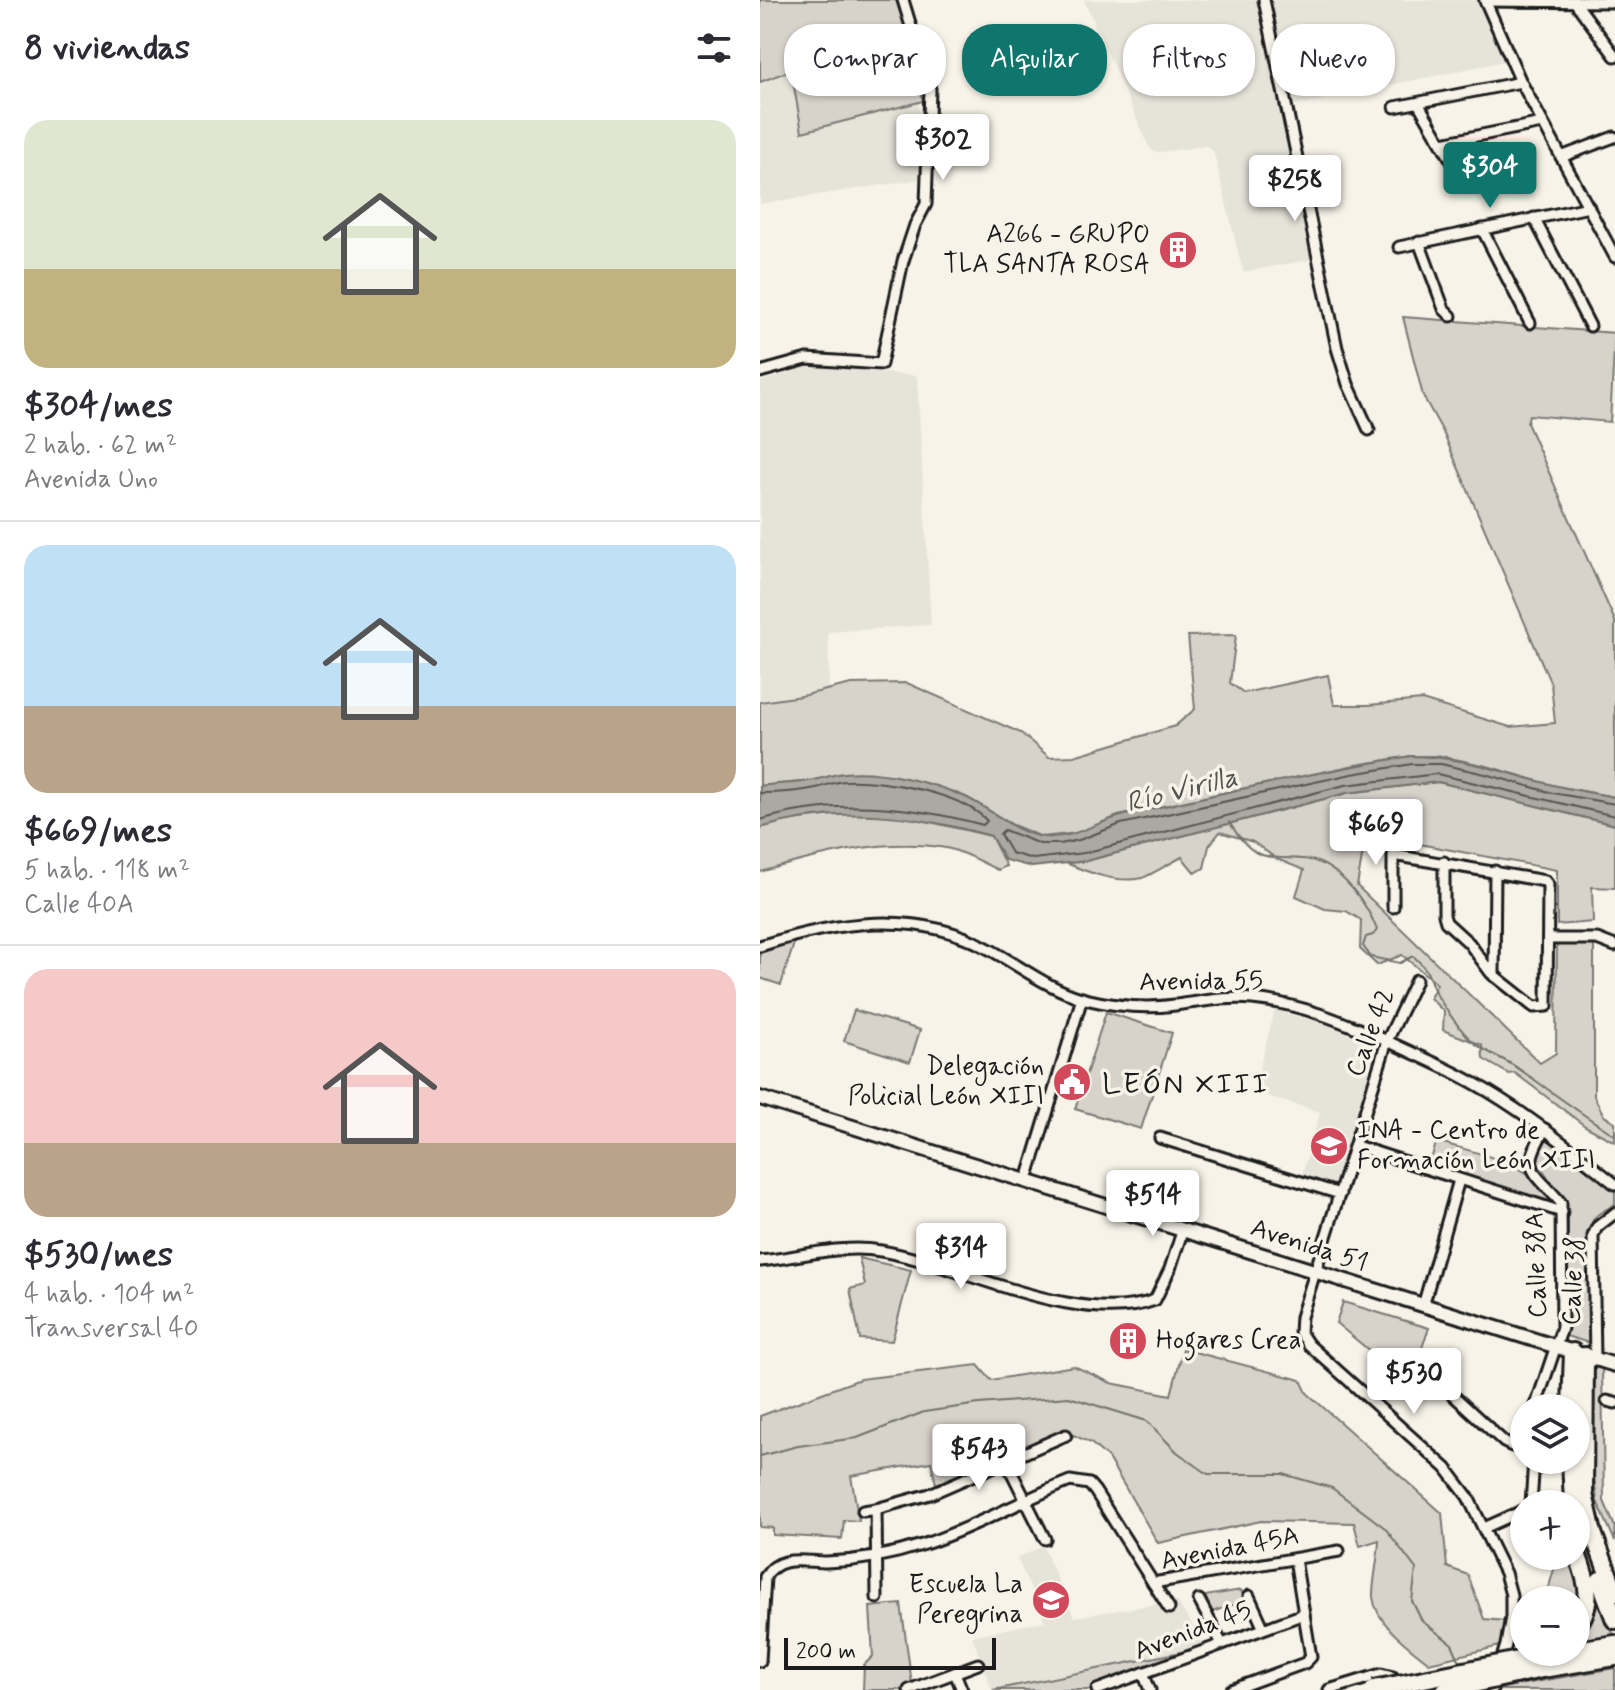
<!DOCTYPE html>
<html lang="es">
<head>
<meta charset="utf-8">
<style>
	:root { --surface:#fff; --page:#f2f2f3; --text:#2b2b33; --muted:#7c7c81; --line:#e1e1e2; --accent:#0f766e }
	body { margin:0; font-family:Mynerve,sans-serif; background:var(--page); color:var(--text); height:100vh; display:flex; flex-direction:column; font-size:30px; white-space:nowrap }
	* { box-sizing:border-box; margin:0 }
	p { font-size:26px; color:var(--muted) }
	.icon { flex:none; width:44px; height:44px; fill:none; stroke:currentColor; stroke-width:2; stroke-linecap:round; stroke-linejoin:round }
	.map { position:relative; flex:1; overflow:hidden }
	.sheet { display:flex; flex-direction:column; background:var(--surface); width:760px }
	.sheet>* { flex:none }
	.guide { position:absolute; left:24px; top:24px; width:710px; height:72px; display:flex; gap:16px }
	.controls { position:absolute; left:750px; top:1394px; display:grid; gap:16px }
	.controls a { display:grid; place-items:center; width:80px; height:80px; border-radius:50%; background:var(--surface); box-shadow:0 2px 6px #0004; font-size:40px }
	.scale { position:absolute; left:24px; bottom:20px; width:212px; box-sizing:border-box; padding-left:8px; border:4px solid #1c1c1c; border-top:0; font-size:22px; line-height:28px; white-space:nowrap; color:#1c1c1c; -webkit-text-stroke:6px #f7f3e8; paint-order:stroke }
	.price { position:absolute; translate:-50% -68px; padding:0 18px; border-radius:8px; background:#fff; color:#222; font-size:26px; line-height:52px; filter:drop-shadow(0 2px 4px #0008) }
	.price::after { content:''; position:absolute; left:50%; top:48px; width:24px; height:18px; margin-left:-12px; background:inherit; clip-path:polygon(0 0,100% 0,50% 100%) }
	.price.on { background:var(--accent); color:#fff }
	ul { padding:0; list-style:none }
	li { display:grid; align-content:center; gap:16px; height:424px; padding:0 24px }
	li+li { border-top:2px solid var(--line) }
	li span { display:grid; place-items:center; height:248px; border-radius:24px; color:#555 }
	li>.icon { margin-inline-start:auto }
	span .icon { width:144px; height:144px; fill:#fffc; stroke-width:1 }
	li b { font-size:34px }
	h2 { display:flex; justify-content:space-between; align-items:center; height:96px; padding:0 24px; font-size:34px }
	.tag { padding:0 28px; border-radius:32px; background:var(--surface); box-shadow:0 2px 6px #0004; font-size:28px; line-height:72px }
	.tag.on { background:var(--accent); color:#fff }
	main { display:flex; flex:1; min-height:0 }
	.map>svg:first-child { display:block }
</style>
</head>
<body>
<main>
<section class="sheet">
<h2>8 viviendas<svg class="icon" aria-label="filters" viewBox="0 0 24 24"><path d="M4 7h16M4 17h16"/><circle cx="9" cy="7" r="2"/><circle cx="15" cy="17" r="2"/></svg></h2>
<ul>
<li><span style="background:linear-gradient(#dfe7d0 60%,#c2b280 0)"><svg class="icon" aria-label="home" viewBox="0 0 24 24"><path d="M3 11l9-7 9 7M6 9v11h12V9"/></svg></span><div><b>$304/mes</b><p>2 hab. · 62 m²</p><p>Avenida Uno</p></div></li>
<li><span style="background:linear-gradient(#bfe0f5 65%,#b9a48a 0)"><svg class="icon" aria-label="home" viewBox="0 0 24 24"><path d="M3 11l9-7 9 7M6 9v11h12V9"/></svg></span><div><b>$669/mes</b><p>5 hab. · 118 m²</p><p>Calle 40A</p></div></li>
<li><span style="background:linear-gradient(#f6c9c9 70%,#b9a48a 0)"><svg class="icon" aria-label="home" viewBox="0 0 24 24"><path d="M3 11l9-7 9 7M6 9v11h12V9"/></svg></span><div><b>$530/mes</b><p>4 hab. · 104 m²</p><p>Transversal 40</p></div></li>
</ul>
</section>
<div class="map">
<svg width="855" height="1690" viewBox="0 0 855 1690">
	<rect width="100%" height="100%" fill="#f7f3e8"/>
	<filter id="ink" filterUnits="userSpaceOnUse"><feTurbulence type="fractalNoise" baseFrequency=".0125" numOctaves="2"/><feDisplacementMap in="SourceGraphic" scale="16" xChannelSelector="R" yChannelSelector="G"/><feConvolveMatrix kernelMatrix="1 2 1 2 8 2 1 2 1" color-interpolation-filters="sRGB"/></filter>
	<g filter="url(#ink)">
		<g fill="#e6e3d9">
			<path d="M324,0H500L554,259L483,272L454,153L451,148L445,146L401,152L393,151L389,147Z"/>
			<path d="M509,0H718L745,61L532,106Z"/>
			<path d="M31,69L43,132L159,102L161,179L0,204V82Z"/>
			<path d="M50,366L157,376L171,625L68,632L69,689L0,702V382Z"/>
			<path d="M515,1010L568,1025L616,1046L575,1188L541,1178L560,1112L493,1092Z"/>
			<path d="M283,1546L314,1617L417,1601L446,1647L232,1690L212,1636L285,1621L257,1558Z"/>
		</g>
		<g fill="#d7d3cb" stroke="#7a7874" stroke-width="2">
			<path d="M0,0H136L147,30L163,101L42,132L31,70L0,82Z"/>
			<path d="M643,317L855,333L850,422L769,415L767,423L855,621V797L795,786L727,766L681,756H651L590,766L358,816L317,833L282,837L253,825L206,797L174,786L84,773L53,781L0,786V702L41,696L91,684L147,683L261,733L289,757L314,756L415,726L435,709L428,636L476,635L470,683L484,693L568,675L574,705H608L662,700L750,727L795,723L791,684L683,432L663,396Z"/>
			<path d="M678,782L855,825V888L832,887L833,922L797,925V870L606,834L597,886L780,1063L796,1053L797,942L834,945V1096L844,1116L855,1122V1142L825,1126L755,1073L749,1074L723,1059L722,1045L683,1030L684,1012L670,998L677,984L642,955L617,965L600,949L601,920L586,911L565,909L536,896L544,870L517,859L493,842L460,832L449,846L444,868L435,873L422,857C414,861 387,877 382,878C358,884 327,872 306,863L326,861L587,793Z"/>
			<path d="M90,813L144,816L231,836L246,866L238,870C222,863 203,851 186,848C122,837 61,855 0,872V828L23,821Z"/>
			<path d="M36,937L21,985L0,978V949Z"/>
			<path d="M94,1010L160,1030L150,1062L84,1041Z"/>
			<path d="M346,1012L412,1033L381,1129L315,1109Z"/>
			<path d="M788,1135L855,1190V1204C845,1211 834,1213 831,1226L829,1343L806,1336L808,1218L801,1197L777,1161L779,1148Z"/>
			<path d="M677,1141C716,1154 783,1163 795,1208L668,1168Z"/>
			<path d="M99,1258L151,1270L132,1341L100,1339L90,1289L105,1285Z"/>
			<path d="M583,1302L669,1328L658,1359L648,1349L629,1367L576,1323Z"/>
			<path d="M423,1349L541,1380L547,1393L682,1513L687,1567L708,1575L724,1619L745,1621L740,1646L669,1663C649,1647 616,1624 613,1597C612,1586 619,1554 619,1540L600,1546L594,1523L501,1521L398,1543L348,1458L331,1443L305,1431L252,1457L177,1488L171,1462L91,1476L99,1521L84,1520L82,1539L13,1535V1528L0,1527V1416L100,1379L218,1365L231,1380L314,1366L351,1383L411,1395Z"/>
			<path d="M835,1365L842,1366L844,1501L855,1527V1541L837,1501L831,1453L832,1367Z"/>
			<path d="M798,1556H813L824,1595L816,1618V1600H785Z"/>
			<path d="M836,1579L854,1637L816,1643V1632L834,1612Z"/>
			<path d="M481,1590L485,1601L452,1612L445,1596Z"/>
			<path d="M141,1604L152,1684L143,1690H103L104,1665L113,1656L110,1607Z"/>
			<path d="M446,1647L329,1690H233Z"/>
			<path d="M855,1668V1690H741V1688Z"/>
		</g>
		<path fill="#aca9a2" stroke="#72716c" stroke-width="2" d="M651,756C701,756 745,773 793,785C813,790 834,793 855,797V825L678,782L587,793L326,861L272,867L245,860L231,836C153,814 79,805 0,828V786C18,783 37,784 54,780C64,778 74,774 84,773C120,769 170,782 203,796C230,807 253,833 284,837C313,840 338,821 365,815C460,793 555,772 651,756Z"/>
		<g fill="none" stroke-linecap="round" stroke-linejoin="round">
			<g stroke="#565452" stroke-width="2">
				<path d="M0,793C18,793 38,792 56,788C66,786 76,781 86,781C122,779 203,793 227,821L223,825C149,805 74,798 0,820"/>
				<path d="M855,804L793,793L725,774L681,764H652L592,774L361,824L319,840L300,844H280L244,830L240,834L251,853L273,859L324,853L585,785L677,774L855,816"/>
			</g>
			<g stroke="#72716c" stroke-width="2">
				<path d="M469,822C477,834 486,848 499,854C514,860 534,857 550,860C580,866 607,903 617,930L613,935L606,937L603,946L611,957L640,963L653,956C674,974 666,978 678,997C687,1011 699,1029 712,1041C725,1053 744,1058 759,1069C791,1091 822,1115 855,1135"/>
				<path d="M0,1456L38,1446L97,1438L164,1412L219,1404L309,1397L387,1421L417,1452L448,1474H523L572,1488L625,1528L656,1569L652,1601L662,1621L692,1644L701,1664"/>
			</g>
			<g stroke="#1c1c1c" stroke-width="15">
				<g id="street">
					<path d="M504,0L577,348L588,384L609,430"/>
					<path d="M725,0L761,82L855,257"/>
					<path d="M725,1L855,2"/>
					<path d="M815,2L855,56"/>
					<path d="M658,103L693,163"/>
					<path d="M635,107L761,82"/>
					<path d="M682,143L782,123"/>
					<path d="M801,157L854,137"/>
					<path d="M774,218L830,326"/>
					<path d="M722,229L770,323"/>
					<path d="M659,242L684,309L691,316"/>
					<path d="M639,247L829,207"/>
					<path d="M0,372L47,359L121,364L143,261L155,225L166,204L170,89L143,0"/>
					<path d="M633,907V855L785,881L788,885L787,1006L774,1007L731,973L709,943L686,922L684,915V862"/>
					<path d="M788,939H837L855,946"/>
					<path d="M0,946C74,922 157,908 229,949C260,966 290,990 325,999C354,1006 386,1009 415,1005C441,1002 467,996 493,999C541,1004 581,1021 625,1040C654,1054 684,1066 712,1082C763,1110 809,1148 855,1184"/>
					<path d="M734,976L735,871"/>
					<path d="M656,980L627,1041L541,1317L540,1332L548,1344L686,1468L708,1497L745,1573L751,1595V1617L746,1645L732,1690"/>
					<path d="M400,1138L580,1194"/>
					<path d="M596,1146L802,1212"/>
					<path d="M267,1180L322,998"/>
					<path d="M0,1261C40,1257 81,1244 121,1251C200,1264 317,1329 395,1300L410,1269L423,1229"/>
					<path d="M663,1306L699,1180"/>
					<path d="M835,1358L833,1236L837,1227L855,1213"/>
					<path d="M656,1361L744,1442L752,1446H764"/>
					<path d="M847,1401L855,1403"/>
					<path d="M775,1408L802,1328L801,1203C774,1170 759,1172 785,1129"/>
					<path d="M247,1463L285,1539"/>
					<path d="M771,1504L774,1460"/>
					<path d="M116,1509L170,1494L306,1435"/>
					<path d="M103,1511L116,1509L117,1598"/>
					<path d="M724,1528L764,1510"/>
					<path d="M393,1583L579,1551"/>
					<path d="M489,1596L503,1627"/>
					<path d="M439,1600L462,1644"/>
					<path d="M0,1661L5,1577C19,1554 43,1562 66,1562C165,1559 224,1516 310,1481L329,1484L335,1491L409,1608"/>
					<path d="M195,1673L202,1690"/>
					<path d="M383,1673L390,1690"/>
					<path d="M149,1690L218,1664"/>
					<path d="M337,1690L544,1614"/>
					<path d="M471,1690L545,1663L551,1657L535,1559"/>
					<path d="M569,1690L621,1674L633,1677L640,1687"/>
				</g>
			</g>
			<g stroke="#1c1c1c" stroke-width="18">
				<path id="secondary" d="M0,1098L855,1365"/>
			</g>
			<g stroke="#1c1c1c" stroke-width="22">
				<g id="highway">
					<path d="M825,1356L824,1494L833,1533L855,1592"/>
					<path d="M811,1408L813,1352"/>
					<path d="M811,1460L813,1504"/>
					<path d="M816,1551C826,1578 836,1602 816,1627"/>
					<path d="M840,1580L855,1620"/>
					<path d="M816,1650L855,1644"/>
					<path d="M778,1656L801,1652"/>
					<path d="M782,1669L855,1657"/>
				</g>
			</g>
			<use href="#street" stroke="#f7f3e8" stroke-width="9"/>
			<use href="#secondary" stroke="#f7f3e8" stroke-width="12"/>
			<use href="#highway" stroke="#f7f3e8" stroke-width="16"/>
			<g stroke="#1c1c1c" stroke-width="22" stroke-linecap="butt">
				<g id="highway-bridge">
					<path d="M614,1689L778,1656"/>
					<path d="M686,1690L782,1669"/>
				</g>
			</g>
			<use href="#highway-bridge" stroke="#f7f3e8" stroke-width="16"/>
		</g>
	</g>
	<defs>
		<g id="building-disc" transform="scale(2)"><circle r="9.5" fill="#d1495b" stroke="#f7f3e8"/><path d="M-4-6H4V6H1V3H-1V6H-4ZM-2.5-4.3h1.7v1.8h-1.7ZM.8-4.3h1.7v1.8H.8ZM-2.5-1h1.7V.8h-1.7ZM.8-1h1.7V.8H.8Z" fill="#fff"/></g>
		<g id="civic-disc" transform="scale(2)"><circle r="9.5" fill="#d1495b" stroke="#f7f3e8"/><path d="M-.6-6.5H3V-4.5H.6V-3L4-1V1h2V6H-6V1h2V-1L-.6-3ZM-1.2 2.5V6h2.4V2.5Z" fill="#fff"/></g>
		<g id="university-disc" transform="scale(2)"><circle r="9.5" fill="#d1495b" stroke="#f7f3e8"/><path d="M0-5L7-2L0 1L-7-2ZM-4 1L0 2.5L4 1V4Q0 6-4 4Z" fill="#fff"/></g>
		<g id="school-disc" transform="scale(2)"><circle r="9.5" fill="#d1495b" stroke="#f7f3e8"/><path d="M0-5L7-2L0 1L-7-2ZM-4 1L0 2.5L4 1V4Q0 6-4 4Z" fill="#fff"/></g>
	</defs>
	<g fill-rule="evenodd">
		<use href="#building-disc" x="418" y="250"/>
		<use href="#civic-disc" x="312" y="1082"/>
		<use href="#university-disc" x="569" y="1146"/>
		<use href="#building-disc" x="368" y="1341"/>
		<use href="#school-disc" x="291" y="1600"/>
	</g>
	<g text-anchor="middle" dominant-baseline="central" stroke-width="7" stroke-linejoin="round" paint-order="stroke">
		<g font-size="26" fill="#1c1c1c" stroke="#f7f3e8" text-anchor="end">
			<text x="390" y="235">A266 - GRUPO<tspan x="390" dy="30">TLA SANTA ROSA</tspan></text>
			<text x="284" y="1067">Delegación<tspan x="284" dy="30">Policial León XIII</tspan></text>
			<text x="597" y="1131" text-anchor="start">INA - Centro de<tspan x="597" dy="30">Formación León XIII</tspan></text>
			<text x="396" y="1341" text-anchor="start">Hogares Crea</text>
			<text x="263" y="1585">Escuela La<tspan x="263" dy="30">Peregrina</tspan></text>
		</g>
		<g font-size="26" fill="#1c1c1c" stroke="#f7f3e8">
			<text transform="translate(441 982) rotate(-1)">Avenida 55</text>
			<text transform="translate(611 1033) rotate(-69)">Calle 42</text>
			<text transform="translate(549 1246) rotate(18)">Avenida 51</text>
			<text transform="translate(777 1265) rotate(-92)">Calle 38A</text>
			<text transform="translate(814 1281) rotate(-87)">Calle 38</text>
			<text transform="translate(470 1549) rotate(-11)">Avenida 45A</text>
			<text transform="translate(433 1631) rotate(-21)">Avenida 45</text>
		</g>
		<g font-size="28" font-style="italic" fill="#565452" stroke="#f7f3e8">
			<text transform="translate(422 791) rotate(-14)">Río Virilla</text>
		</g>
		<g font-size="30" letter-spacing="2" fill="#1c1c1c" stroke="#f7f3e8">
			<text x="426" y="1084">LEÓN XIII</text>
		</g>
	</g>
</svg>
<div class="controls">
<a><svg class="icon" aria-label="layers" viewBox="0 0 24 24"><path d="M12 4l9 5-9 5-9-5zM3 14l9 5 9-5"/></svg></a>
<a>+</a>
<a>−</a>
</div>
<div class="scale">200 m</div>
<b class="price" style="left:183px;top:182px">$302</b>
<b class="price on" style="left:730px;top:210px">$304</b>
<b class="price" style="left:535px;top:223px">$258</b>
<b class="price" style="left:616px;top:867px">$669</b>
<b class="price" style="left:393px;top:1238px">$514</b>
<b class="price" style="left:201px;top:1291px">$314</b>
<b class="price" style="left:654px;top:1416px">$530</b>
<b class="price" style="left:219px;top:1492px">$543</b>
<div class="guide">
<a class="tag">Comprar</a>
<a class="tag on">Alquilar</a>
<a class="tag">Filtros</a>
<a class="tag">Nuevo</a>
</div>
</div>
</main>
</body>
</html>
